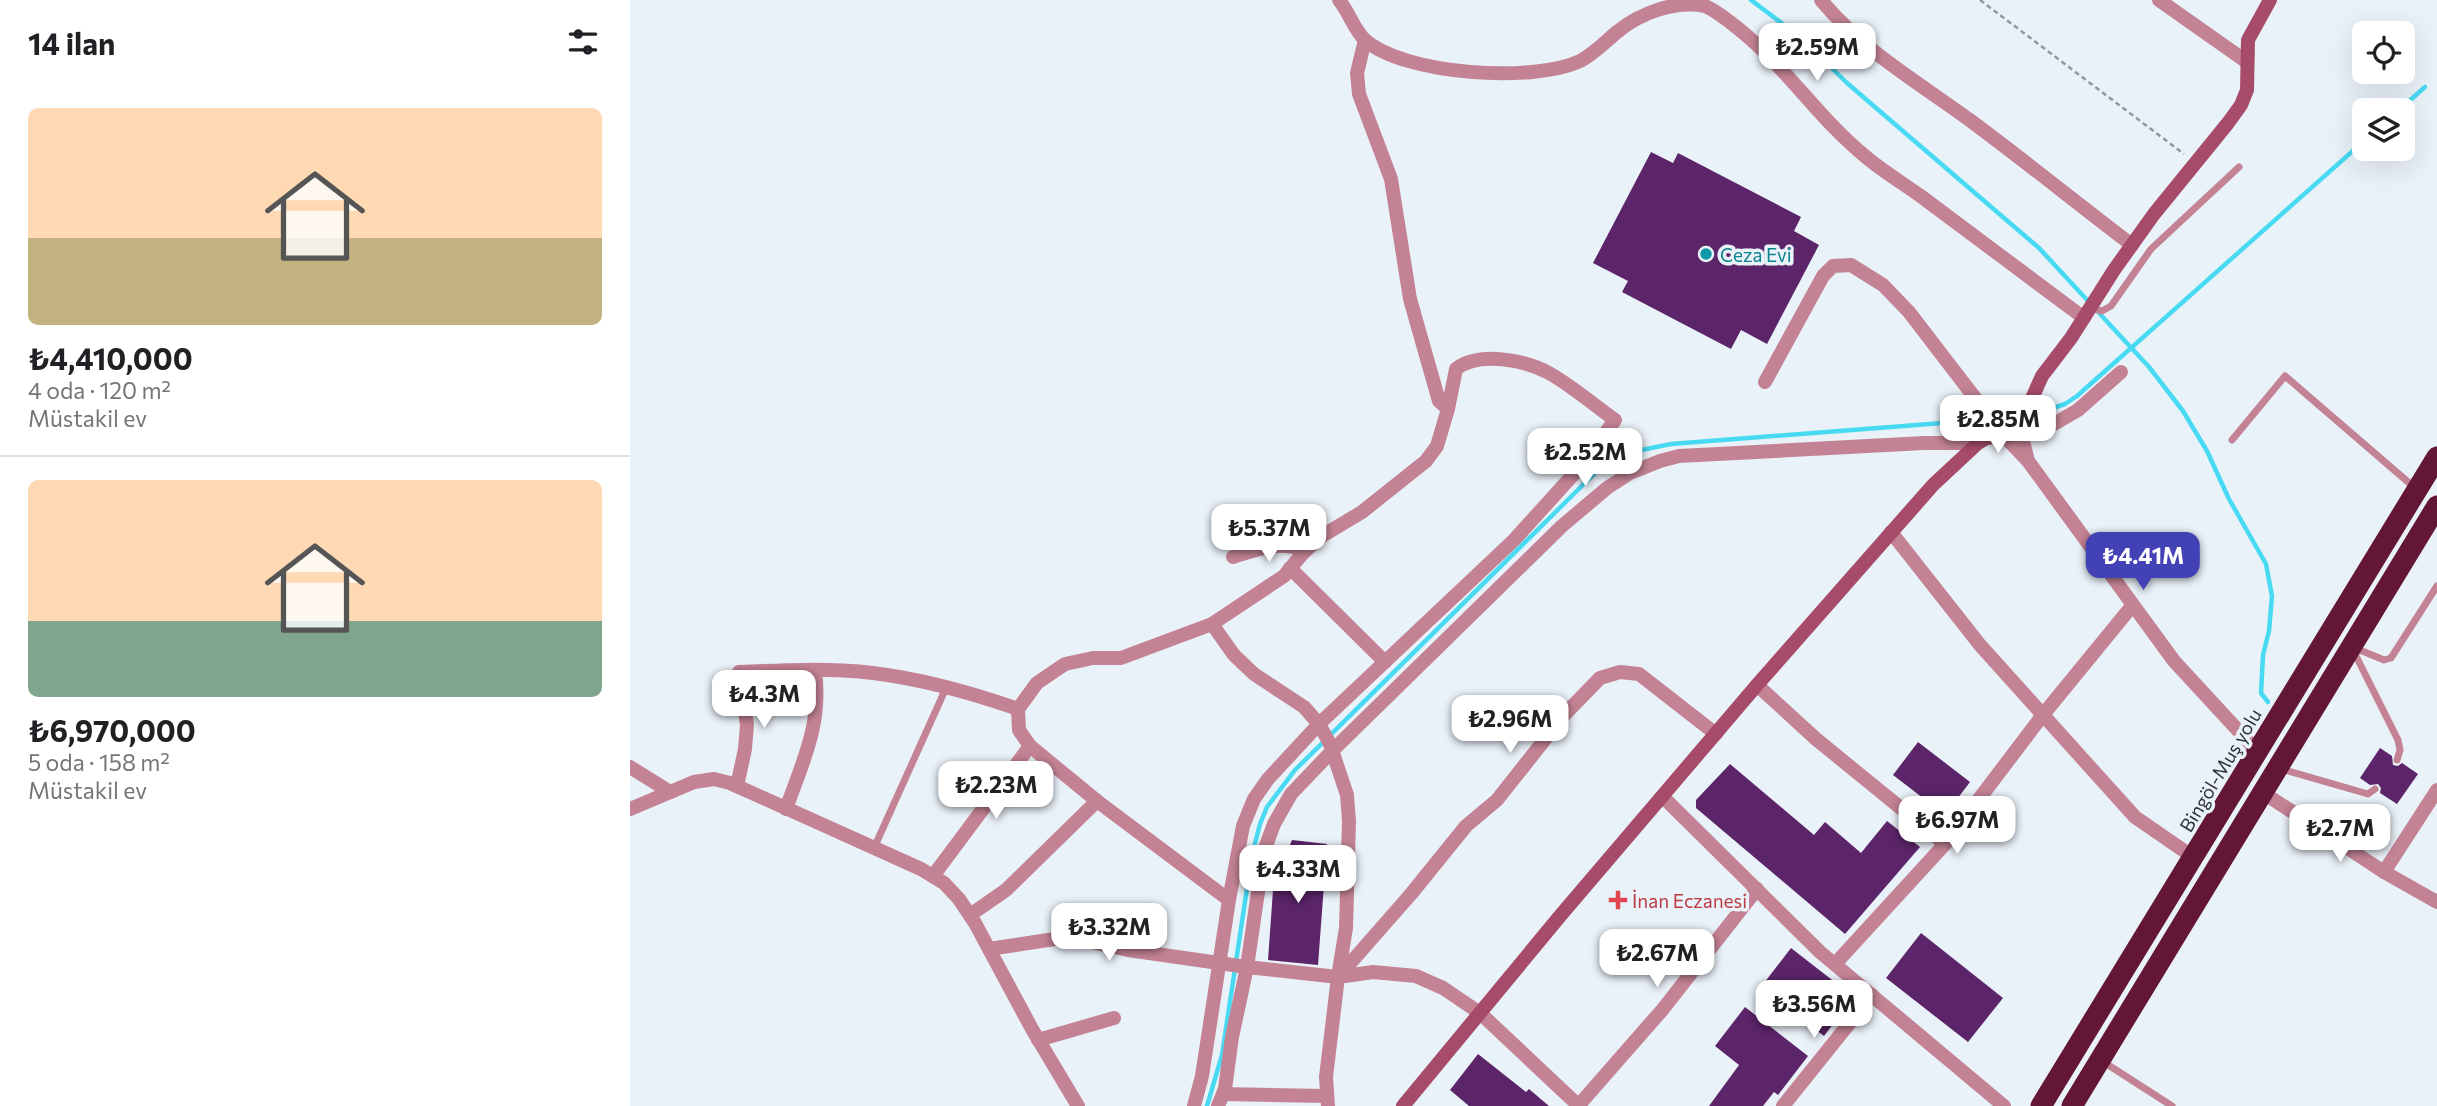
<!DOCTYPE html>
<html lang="tr">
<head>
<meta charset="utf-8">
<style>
	:root { --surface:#fff; --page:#f6f6f6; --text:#202124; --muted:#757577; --line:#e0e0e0; --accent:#4241b6 }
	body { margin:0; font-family:Commissioner,sans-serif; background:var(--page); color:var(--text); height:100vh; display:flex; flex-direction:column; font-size:26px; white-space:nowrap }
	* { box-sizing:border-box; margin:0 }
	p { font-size:23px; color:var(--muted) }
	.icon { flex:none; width:38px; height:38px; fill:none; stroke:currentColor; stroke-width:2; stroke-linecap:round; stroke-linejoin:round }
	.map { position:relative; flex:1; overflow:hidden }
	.sheet { display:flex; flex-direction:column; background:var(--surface); width:630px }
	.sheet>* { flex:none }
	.controls { position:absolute; left:1722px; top:21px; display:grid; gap:14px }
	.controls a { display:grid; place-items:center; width:63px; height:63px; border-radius:10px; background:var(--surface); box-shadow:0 7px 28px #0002; font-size:35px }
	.price { position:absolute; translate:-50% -60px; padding:0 16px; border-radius:14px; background:#fff; color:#222; font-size:23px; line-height:46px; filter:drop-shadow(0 2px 4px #0008) }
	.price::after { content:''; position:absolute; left:50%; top:42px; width:21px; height:16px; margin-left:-10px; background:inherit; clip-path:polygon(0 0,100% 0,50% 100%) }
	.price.active { background:var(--accent); color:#fff }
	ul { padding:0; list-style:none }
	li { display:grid; align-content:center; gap:14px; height:371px; padding:0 28px }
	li+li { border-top:2px solid var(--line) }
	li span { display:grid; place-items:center; height:217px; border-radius:10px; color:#555 }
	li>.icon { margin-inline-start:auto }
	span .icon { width:126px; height:126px; fill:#fffc; stroke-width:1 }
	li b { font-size:30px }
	h2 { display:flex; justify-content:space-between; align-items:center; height:84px; padding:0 28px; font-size:30px }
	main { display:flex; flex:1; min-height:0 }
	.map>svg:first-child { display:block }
</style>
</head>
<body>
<main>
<section class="sheet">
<h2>14 ilan<svg class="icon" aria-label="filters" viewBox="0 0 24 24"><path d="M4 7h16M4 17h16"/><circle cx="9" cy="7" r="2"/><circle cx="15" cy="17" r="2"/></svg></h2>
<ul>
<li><span style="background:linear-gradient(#ffd9b3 60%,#c2b280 0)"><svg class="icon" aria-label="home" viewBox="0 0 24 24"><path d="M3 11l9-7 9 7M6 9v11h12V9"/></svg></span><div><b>₺4,410,000</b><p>4 oda · 120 m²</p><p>Müstakil ev</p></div></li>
<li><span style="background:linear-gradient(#ffd9b3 65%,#7fa58c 0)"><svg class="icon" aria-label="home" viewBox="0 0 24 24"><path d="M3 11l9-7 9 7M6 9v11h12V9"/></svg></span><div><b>₺6,970,000</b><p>5 oda · 158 m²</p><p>Müstakil ev</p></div></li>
</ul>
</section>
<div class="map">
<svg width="1807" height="1106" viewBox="0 0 1807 1106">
	<rect width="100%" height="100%" fill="#eaf2f9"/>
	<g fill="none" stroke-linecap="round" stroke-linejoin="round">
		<g stroke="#48daf2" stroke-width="4.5">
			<path d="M1121,0L1170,37L1217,83L1409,248L1519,367L1553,411L1577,451L1599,499L1636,564L1642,596L1639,631L1633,655L1631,693L1638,702"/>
			<path d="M1769,110L1795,87"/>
			<path d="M1399,416L1435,404L1447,396L1734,141"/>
			<path d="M577,1106L592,1055L622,855L630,824L637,807L665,770L970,468L987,455L1041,444L1390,417"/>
		</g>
	</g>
	<g fill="#5c256a">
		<path d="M1021,152L1043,163L1048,153L1171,217L1164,231L1189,245L1137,344L1111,330L1101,349L992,292L998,281L963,263Z"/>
		<path d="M1288,742L1340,782L1315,815L1263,775Z"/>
		<path d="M1750,748L1762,756L1763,765L1768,766L1772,763L1788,774L1767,804L1750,793L1751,788L1748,784L1740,785L1730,778Z"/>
		<path d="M1100,764L1184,835L1195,822L1231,853L1257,821L1290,847L1215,934L1066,808V800Z"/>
		<path d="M662,840L697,844L688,965L638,960L644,876L652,864Z"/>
		<path d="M1291,933L1373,998L1338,1042L1256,978Z"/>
		<path d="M1161,948L1224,997L1194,1036L1131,987Z"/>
		<path d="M1115,1007L1178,1056L1148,1095L1144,1092L1133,1106H1079L1109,1065L1085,1046Z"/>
		<path d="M848,1054L896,1092L899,1089L919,1106H839L820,1090Z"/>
	</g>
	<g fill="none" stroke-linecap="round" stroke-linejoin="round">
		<path stroke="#92979c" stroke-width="2.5" stroke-dasharray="5 3.5" stroke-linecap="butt" d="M1350,0L1554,154"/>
		<g stroke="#c48395" stroke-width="7">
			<path d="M1461,308L1472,311L1481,306L1521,249L1609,167"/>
			<path d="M1602,440L1655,376L1785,488"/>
			<path d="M1725,648L1754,660L1761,658L1807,586"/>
			<path d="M1723,650L1768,740L1770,750L1767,760"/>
			<path d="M1651,769L1738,794L1745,789"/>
			<path d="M244,848L316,688"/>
			<path d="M1472,1061L1542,1106"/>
		</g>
		<g stroke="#c48395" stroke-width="14">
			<path d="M709,0C719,12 724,30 735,40C775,75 903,83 950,61C964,54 975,42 987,32C1010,13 1045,0 1075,6C1087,11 1100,22 1110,30C1157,68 1189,119 1236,157C1254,172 1274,184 1292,197C1346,237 1400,278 1454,318"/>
			<path d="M1191,0C1233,51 1288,82 1341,121C1395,161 1448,204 1502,245"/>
			<path d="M1529,0L1617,62"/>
			<path d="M1491,372L1448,410L1424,424L1391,433L1398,461L1544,661L1628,752"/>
			<path d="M1135,382L1193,276L1203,266L1221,265L1253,285L1279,312L1375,437L1397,460"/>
			<path d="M1261,532L1350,645L1505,817L1563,857"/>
			<path d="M603,557C632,548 646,541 676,550"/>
			<path d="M660,568L755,662"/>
			<path d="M582,624L604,655L624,674L674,707L689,724L700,744L717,795L719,821L716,928L708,977L696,1077L698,1106"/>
			<path d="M1127,685L1186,739L1315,844"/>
			<path d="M0,767L40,792"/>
			<path d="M107,786L115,749L117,725L109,672C153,670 199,668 243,673C292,679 342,693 388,709"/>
			<path d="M1632,792L1754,872L1807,902"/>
			<path d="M1033,797L1190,952L1374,1106"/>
			<path d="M0,809L64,782L84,779L100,783L291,869L314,883L329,899L345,923L402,1029L448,1106"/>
			<path d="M156,809C173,761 192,724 185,671"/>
			<path d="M1754,872L1807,790"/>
			<path d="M303,876L400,746"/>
			<path d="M599,900L467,801L400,746L389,730L388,709L407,683L435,664L463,658H491L582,624L654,576L673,553L692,536L732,512L796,461L807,446L818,409L809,401L780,299L761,179L729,94L727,73L735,40"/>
			<path d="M340,915L376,890L467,801"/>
			<path d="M359,949L438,937L498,950L617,967L708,977L743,972L786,976L813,988L850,1013L949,1106"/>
			<path d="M1205,964L1315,844L1412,716L1502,606"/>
			<path d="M709,976L781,894L836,826L867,800L935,714L970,678L990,672L1009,674L1086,734"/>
			<path d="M408,1040L484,1018"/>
			<path d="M593,1094L697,1096"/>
			<path d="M564,1106L572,1076L599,900L613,826L624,799L638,779L689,724L884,540L952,465L985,420C964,405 942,386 919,373C895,360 849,351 826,369L818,409"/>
			<path d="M588,1106L595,1089L602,1037L617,967L634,851L644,824L661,794L703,750L932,526L977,488L1000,473L1030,461L1049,456L1294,443H1348"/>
			<path d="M948,1106L1033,1009L1127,889"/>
			<path d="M1153,1106L1242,995"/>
		</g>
		<path stroke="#a74b6a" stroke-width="14" d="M773,1106L930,916L1127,685L1303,485L1348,443L1357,438L1391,433V423L1412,376L1441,338L1484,270L1524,214L1598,123L1611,105L1617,90L1618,40L1640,0"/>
		<g stroke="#631735" stroke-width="21">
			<path d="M1411,1106L1807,457"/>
			<path d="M1442,1106L1807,506"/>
		</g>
	</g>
	<circle fill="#0f9aa8" stroke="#eaf2f9" stroke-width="2.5" cx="1076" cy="254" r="7"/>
	<path fill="#e0444e" stroke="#eaf2f9" stroke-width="2.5" d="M984.5 889.5h7v7h7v7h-7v7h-7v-7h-7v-7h7z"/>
	<g text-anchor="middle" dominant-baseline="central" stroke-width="7" stroke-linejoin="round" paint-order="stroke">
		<g font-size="19" fill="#0d838f" stroke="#eaf2f9" text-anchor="start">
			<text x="1090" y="254">Ceza Evi</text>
		</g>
		<g font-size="19" fill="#313437" stroke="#eaf2f9">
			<text transform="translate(1590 770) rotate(-59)">Bingöl-Muş yolu</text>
		</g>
		<g font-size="19" fill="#be3a42" stroke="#eaf2f9" text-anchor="start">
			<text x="1002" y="900">İnan Eczanesi</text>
		</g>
	</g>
</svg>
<div class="controls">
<a><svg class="icon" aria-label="locate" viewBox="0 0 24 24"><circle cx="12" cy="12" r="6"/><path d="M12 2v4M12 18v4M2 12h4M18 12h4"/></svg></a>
<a><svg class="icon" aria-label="layers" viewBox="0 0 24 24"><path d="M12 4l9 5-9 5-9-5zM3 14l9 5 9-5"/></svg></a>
</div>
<b class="price" style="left:1187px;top:83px">₺2.59M</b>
<b class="price" style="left:1368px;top:455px">₺2.85M</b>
<b class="price" style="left:955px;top:488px">₺2.52M</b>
<b class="price" style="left:639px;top:564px">₺5.37M</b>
<b class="price active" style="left:1513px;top:592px">₺4.41M</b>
<b class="price" style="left:134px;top:730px">₺4.3M</b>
<b class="price" style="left:880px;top:755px">₺2.96M</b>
<b class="price" style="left:366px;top:821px">₺2.23M</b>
<b class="price" style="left:1327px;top:856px">₺6.97M</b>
<b class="price" style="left:1710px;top:864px">₺2.7M</b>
<b class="price" style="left:668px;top:905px">₺4.33M</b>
<b class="price" style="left:479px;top:963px">₺3.32M</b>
<b class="price" style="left:1027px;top:989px">₺2.67M</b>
<b class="price" style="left:1184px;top:1040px">₺3.56M</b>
</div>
</main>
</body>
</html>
